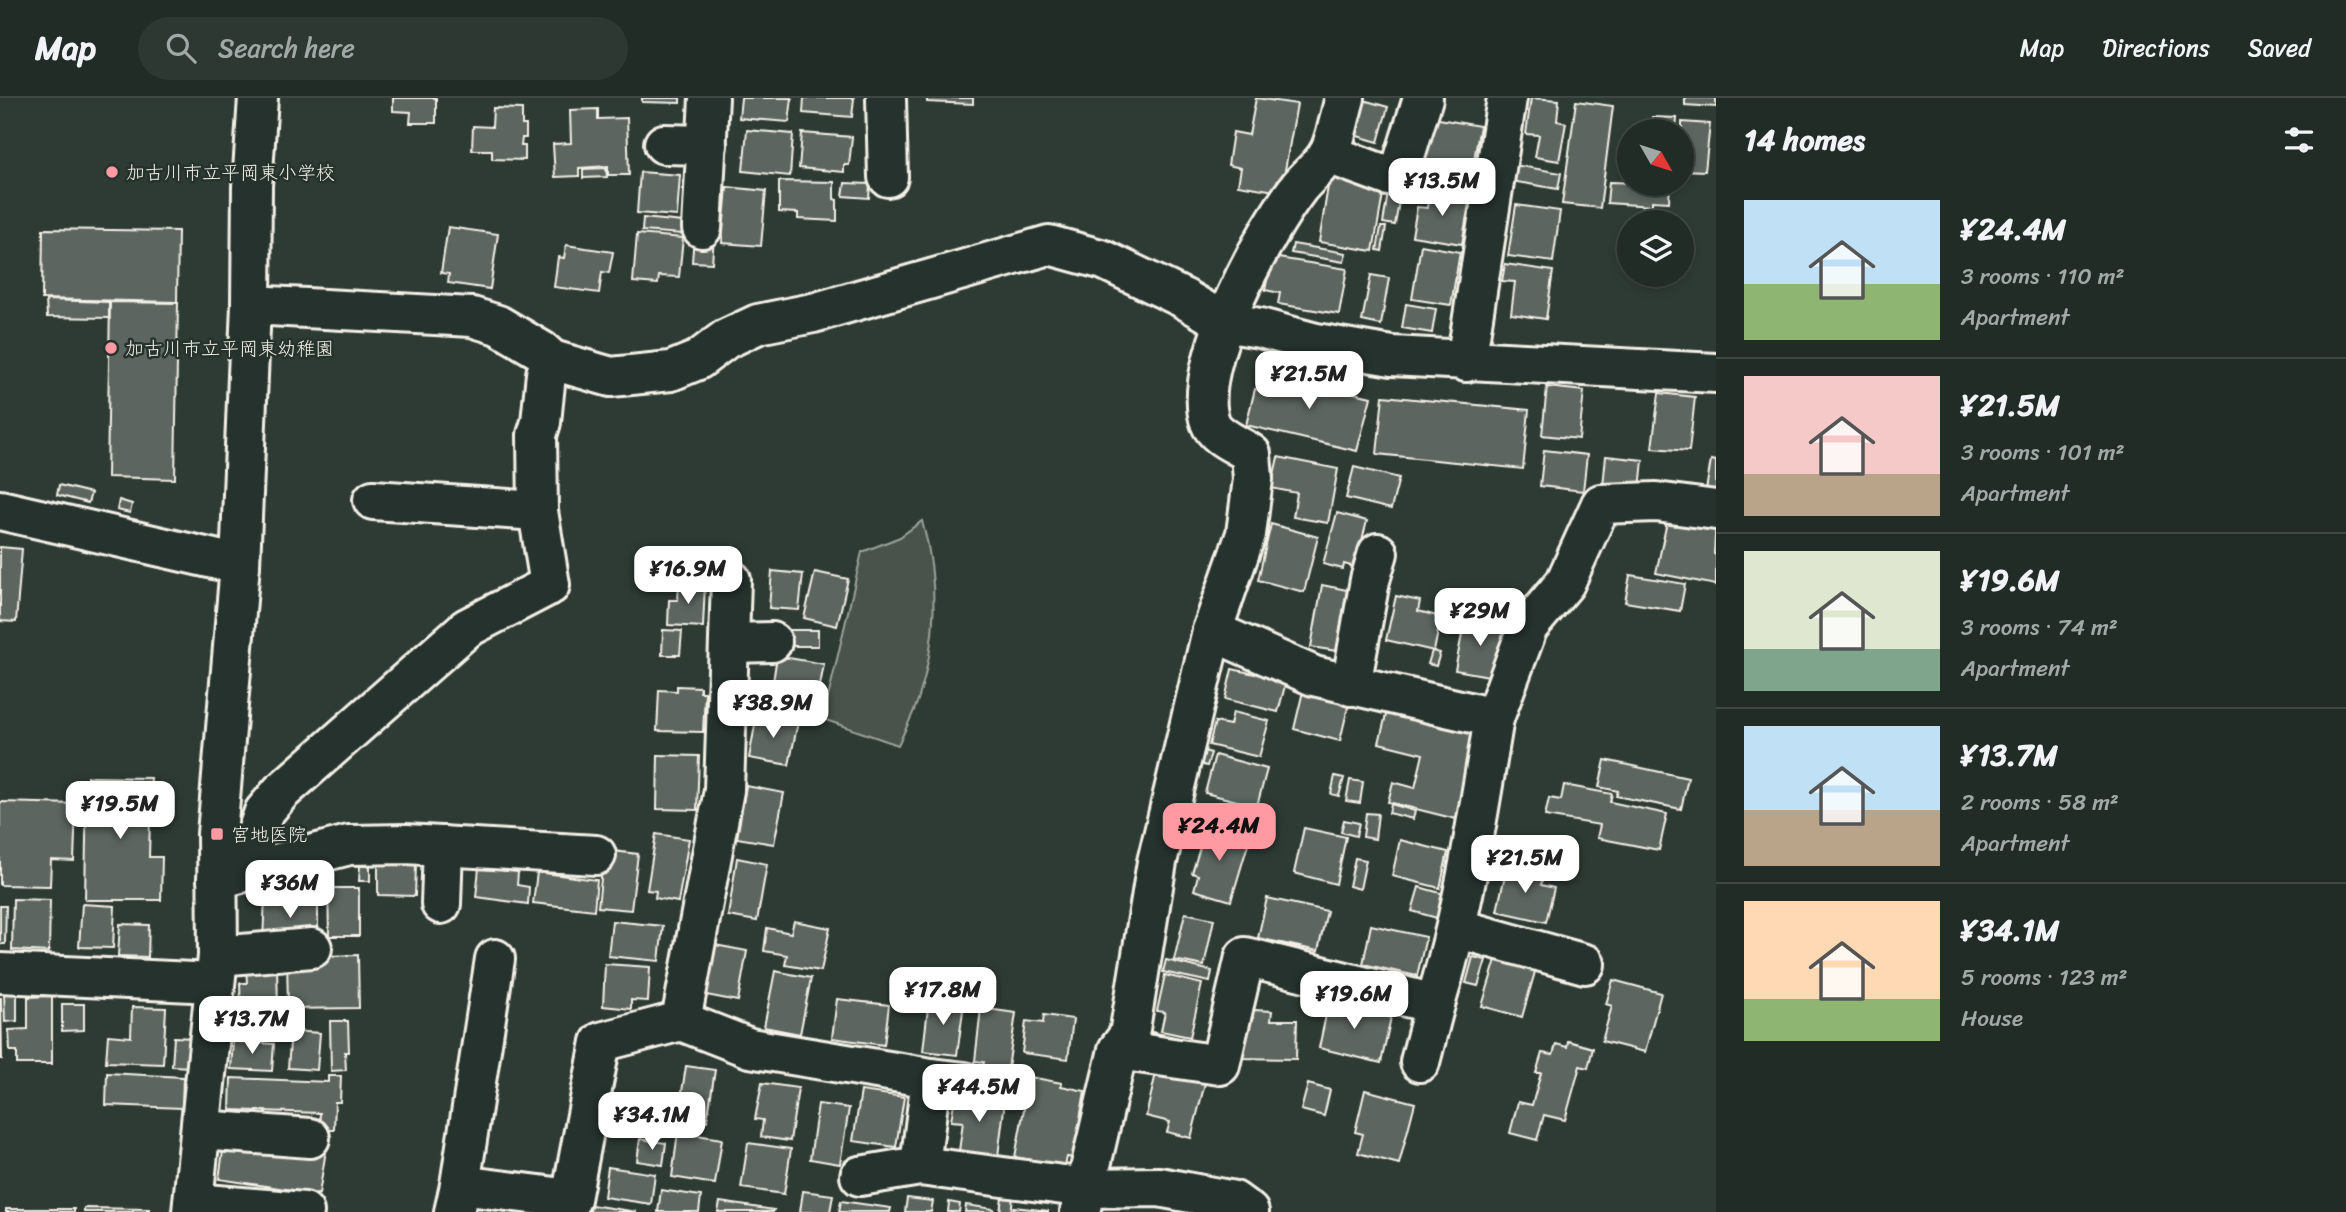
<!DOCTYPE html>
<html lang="en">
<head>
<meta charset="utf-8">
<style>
	:root { --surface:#222c27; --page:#2e3833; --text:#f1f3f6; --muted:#a2a7a7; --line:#3f4844; --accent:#ff9aa2 }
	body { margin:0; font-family:Sriracha,"Klee One",sans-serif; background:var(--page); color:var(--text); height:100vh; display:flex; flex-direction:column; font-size:26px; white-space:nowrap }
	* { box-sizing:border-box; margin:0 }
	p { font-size:23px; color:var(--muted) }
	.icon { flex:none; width:38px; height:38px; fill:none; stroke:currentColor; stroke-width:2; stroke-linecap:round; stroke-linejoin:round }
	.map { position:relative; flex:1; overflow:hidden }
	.side { display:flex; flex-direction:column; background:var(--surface); width:630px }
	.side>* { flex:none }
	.needle { width:46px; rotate:129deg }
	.tools { position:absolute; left:1617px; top:21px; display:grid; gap:14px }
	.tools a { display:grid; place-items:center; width:77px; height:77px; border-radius:50%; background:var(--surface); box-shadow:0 4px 10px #0003,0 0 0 2px var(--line); font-size:35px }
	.price { position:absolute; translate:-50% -60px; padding:0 16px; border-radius:14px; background:#fff; color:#222; font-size:23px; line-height:46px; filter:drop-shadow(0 2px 4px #0008) }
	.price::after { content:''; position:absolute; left:50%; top:42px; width:21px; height:16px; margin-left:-10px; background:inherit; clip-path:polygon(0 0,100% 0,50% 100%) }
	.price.selected { background:var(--accent); color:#111 }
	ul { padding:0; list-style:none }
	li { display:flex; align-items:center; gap:21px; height:175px; padding:0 28px }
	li+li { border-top:2px solid var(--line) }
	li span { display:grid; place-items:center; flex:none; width:196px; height:140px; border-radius:0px; color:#555 }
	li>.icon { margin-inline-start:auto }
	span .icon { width:84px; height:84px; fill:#fffc; stroke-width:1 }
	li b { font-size:30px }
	h2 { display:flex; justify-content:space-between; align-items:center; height:84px; padding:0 28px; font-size:30px }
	header { display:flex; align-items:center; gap:42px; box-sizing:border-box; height:98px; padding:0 35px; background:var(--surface); border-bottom:2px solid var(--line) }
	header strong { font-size:33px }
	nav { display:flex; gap:38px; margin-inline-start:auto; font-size:24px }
	.search { width:490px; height:63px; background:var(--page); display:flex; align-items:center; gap:18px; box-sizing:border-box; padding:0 24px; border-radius:38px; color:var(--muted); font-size:26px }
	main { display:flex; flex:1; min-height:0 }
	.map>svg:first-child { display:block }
</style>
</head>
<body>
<header>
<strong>Map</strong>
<div class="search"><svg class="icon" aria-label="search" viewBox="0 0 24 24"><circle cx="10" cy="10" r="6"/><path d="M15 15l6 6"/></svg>Search here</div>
<nav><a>Map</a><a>Directions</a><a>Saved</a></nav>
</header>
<main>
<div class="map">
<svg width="1716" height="1114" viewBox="0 0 1716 1114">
	<rect width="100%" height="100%" fill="#2e3b34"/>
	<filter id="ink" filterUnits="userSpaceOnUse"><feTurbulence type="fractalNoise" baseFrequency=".0143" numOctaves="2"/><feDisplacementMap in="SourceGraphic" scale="14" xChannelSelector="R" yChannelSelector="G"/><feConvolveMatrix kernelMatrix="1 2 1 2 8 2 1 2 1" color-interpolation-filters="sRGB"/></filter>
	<g filter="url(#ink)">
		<path fill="#48524c" stroke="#9ea29a" stroke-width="2" d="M922,423C939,481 937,544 918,602C913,617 905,632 898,647L823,621L862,454L900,439Z"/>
		<g fill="#5c655e" stroke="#f4f1e8" stroke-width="2">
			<path d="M393,0H436V25H410L411,14L393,13Z"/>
			<path d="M642,0H680V5L642,4Z"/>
			<path d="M741,0H792L789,24L739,20Z"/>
			<path d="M804,0H854L852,19L803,15Z"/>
			<path d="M927,0H973V6L927,4Z"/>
			<path d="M1256,0L1297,6L1281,94L1238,87L1241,70L1228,67L1233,34L1249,37Z"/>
			<path d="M1356,0L1388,9L1378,44L1347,35Z"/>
			<path d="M1531,0L1559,2L1557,23L1566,25L1559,63L1535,59L1539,37L1526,36Z"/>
			<path d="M1685,0H1716V9L1685,7Z"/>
			<path d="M1576,3L1613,8L1600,110L1562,106Z"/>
			<path d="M493,10L522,11V27H526V40H522L521,48H525V62L492,61V52H472L473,28L492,29Z"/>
			<path d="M598,11V21L627,20L629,77H608V68L579,70V78L555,79L553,46L571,45L570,12Z"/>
			<path d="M1427,19L1480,28L1472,73L1418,64Z"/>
			<path d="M1652,19L1677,20L1676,33H1651Z"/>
			<path d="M1682,24L1710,26L1705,73L1682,72Z"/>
			<path d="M747,32L793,36L790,78L743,73Z"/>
			<path d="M802,35L852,39L849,67H844V74L799,70Z"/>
			<path d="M1410,67L1439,72L1436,89L1407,84Z"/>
			<path d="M1514,67L1561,75L1558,91L1511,83Z"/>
			<path d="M606,70L607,79L583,80V71Z"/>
			<path d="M640,74L680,77L677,118L637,115Z"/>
			<path d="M1330,76L1385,85L1373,153L1319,144Z"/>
			<path d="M779,83L834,84V101L837,102V123L798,121V115L779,114Z"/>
			<path d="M1390,83L1402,86L1395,127L1383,125Z"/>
			<path d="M1609,84L1670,86L1669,104L1652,103V108L1607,105Z"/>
			<path d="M845,85L870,86L869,100L843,98Z"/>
			<path d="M727,89L766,93L761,148L722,145Z"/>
			<path d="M1429,93L1470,100L1462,146L1412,138L1417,109L1427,110Z"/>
			<path d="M1516,107L1560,113L1553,164L1508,158Z"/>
			<path d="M643,120L683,124L682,136L642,133Z"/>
			<path d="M448,129L498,136L490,191L448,185L449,176L441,175Z"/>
			<path d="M1381,129H1386L1382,153L1377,152Z"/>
			<path d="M43,131L178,133L177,204L42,201Z"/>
			<path d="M637,136L683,140L679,179L659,178L658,186L633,184Z"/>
			<path d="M694,137L714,139L712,165L692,164Z"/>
			<path d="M1293,146L1346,155L1344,164L1291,155Z"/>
			<path d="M566,147L613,154L609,175L602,174L599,195L554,189L558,159L564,160Z"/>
			<path d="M1421,147L1460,154L1451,207L1412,201Z"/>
			<path d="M1272,159L1347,171L1339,216L1278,206L1280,195L1265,192Z"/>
			<path d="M1505,166L1553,173L1546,221L1511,216L1515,184L1502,183Z"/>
			<path d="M1371,177L1389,180L1381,227L1362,223Z"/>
			<path d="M46,202L109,204V220L47,219Z"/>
			<path d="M110,204L178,205L175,381L107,379Z"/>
			<path d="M1406,206L1436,211L1432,235L1402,230Z"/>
			<path d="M1264,273L1371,299L1357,353L1246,327L1255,291L1260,292Z"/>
			<path d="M1547,289L1584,293L1579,341L1542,337Z"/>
			<path d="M1659,295L1695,299L1689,353L1652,350Z"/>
			<path d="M1383,298L1529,312L1523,371L1377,356Z"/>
			<path d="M1544,352L1587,357L1583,393L1540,388Z"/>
			<path d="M1606,358L1643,362L1640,391L1603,388Z"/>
			<path d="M1278,359L1338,371L1328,425L1293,419L1297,395L1271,390Z"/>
			<path d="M1711,362L1716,363V399L1705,398Z"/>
			<path d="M1354,369L1399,380L1391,411L1346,400Z"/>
			<path d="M59,387L91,395L88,405L57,397Z"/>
			<path d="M119,402L132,406L130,415L117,412Z"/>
			<path d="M1670,410L1716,420L1714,456L1716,457V487L1656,475Z"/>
			<path d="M1337,415L1367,423L1355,469L1344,466L1343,471L1323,466Z"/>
			<path d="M1271,426L1318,439L1304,494L1258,482Z"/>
			<path d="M0,449L22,451L16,524L0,523Z"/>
			<path d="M772,473L803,476L799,512L769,510Z"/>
			<path d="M815,474L848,481L837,528L804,520Z"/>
			<path d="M1630,477L1685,486L1680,513L1625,504Z"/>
			<path d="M679,485L705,486L703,529L668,527L669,502H678Z"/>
			<path d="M1322,487L1347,492L1337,553L1311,549Z"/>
			<path d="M1396,498L1420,503L1418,513L1441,519L1434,553L1386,542Z"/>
			<path d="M1465,521L1505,529L1495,579L1455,572Z"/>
			<path d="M663,532L682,533L680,557H662Z"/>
			<rect x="786" y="532" width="32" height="16"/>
			<path d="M1432,553L1440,555L1436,568L1428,566Z"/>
			<path d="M777,558L824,566L817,604L771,597Z"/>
			<path d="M1232,571L1255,576L1256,571L1286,584L1278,614L1225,601Z"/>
			<path d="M677,588L700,589V594H705L703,634L657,633L659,592L677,593Z"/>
			<path d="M1303,593L1349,605L1340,643L1294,631Z"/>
			<path d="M1388,609L1479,633L1456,721L1388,704L1393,684L1415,690L1423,656L1379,645Z"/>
			<path d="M1233,614L1269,623L1259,659L1209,647L1215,624L1230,627Z"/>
			<path d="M757,616L798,624L789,667L749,660Z"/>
			<path d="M1198,651L1211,655L1207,668L1195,665Z"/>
			<path d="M658,657L699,658L697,712L657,711Z"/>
			<path d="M1215,657L1267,671L1257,708L1205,695Z"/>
			<path d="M1605,662L1688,680L1681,711L1616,698L1618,693L1599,689Z"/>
			<path d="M1335,678L1344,680L1339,698L1331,696Z"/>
			<path d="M87,679L151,680L149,759H162L161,802H85Z"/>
			<path d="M1350,682L1363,684L1360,705L1346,703Z"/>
			<path d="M1564,687L1612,696L1610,704L1667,716L1659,752L1597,740L1600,727L1545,718L1549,700L1561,702Z"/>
			<path d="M746,688L784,695L774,746L737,740Z"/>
			<path d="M0,704L76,706L74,763L51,762L50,788L0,787Z"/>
			<path d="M1391,706L1415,713L1413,721L1389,715Z"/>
			<path d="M1366,715L1378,716L1375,741L1363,739Z"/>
			<path d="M1344,722L1359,725L1356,738L1341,734Z"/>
			<path d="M1207,727L1239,737L1238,740L1249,743L1231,803L1194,792L1198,777L1192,775Z"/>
			<path d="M1304,730L1346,739L1336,786L1294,775Z"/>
			<path d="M656,736L689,741L678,804L655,800L656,793L647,792Z"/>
			<path d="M1400,742L1448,754L1440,790L1392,778Z"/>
			<path d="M604,752L638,756L631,812L598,809Z"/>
			<path d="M737,760L767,766L757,823L728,818Z"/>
			<path d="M1355,760L1366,762L1360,791L1349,788Z"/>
			<path d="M378,766L416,767L415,798L378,797Z"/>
			<path d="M360,768H370V783H359Z"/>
			<path d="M1507,768L1544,776L1541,787L1554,790L1546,824L1497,813Z"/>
			<path d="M479,770L518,774L517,787L529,789L528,806L476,799Z"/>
			<path d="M537,774L597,782L594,812L533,805Z"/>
			<path d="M1419,789L1444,796L1437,820L1412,813Z"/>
			<path d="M328,790H359V838H329Z"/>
			<path d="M265,799L308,800V807H318V843L263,842Z"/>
			<path d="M1267,800L1327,813L1318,853L1258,840Z"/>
			<path d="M13,801L50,802L49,854L12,852Z"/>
			<path d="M82,806L115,808L113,850L79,849Z"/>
			<path d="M0,808H6L5,846H0Z"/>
			<path d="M1185,815L1214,821L1204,868L1174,862Z"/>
			<path d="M612,823L663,828L659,863L608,858Z"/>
			<path d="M794,823L830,830L821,873L785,867L787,857L764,853L767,830L791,835Z"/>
			<path d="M120,826L149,827L148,859L118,858Z"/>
			<path d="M1371,827L1426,839L1417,878L1363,866Z"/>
			<path d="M715,847L747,853L738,903L706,897Z"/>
			<path d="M1498,855L1537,867L1522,919L1482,908Z"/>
			<path d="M358,857L359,910L288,911L287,859Z"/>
			<path d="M1473,859L1486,862L1478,888L1466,885Z"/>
			<path d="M1166,862L1212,873L1210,884L1163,874Z"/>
			<path d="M605,866L650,869L648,903L631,902V911L603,908Z"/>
			<path d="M277,868L278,911L241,912L240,885H247L246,869Z"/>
			<path d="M775,873L811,880L800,936L764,929Z"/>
			<path d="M1165,877L1202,886L1190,939L1161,933L1165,914L1157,913Z"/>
			<path d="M1613,882L1661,895L1645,954L1602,943L1612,908L1606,906Z"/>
			<path d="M4,894H17V923L5,924Z"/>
			<path d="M52,898V966H17V953H10L9,932L28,931V899Z"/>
			<path d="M1330,898L1360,904L1358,912L1391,919L1381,965L1319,950Z"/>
			<path d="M0,900H1L2,961H0Z"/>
			<path d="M837,901L889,907L884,947L832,940Z"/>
			<path d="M929,901L964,905L957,957L923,953Z"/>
			<path d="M62,906H84V932L62,933Z"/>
			<path d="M132,909L166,910L163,966L106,964L108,937L131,939Z"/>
			<path d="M981,910L1016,915L1008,971L983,968L984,964L975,963Z"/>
			<path d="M1253,912L1272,913L1271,922H1297L1296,961L1241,960L1242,921L1253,922Z"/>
			<path d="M1044,917L1073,921L1068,961L1022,955L1026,923L1043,925Z"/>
			<path d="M330,923H348L349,954H345L346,972L331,973Z"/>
			<path d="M291,933L320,935L317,972L288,970Z"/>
			<path d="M1152,934L1188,942L1186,952L1150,945Z"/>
			<path d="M174,939L193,940L192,969L172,968Z"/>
			<path d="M233,943L274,946L272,973L231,971Z"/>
			<path d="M1568,943L1593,950L1588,970L1580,968L1565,1022L1544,1017L1537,1042L1510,1035L1518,1004L1532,1007L1541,975H1536L1542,955L1553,957L1556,946L1567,949Z"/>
			<path d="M686,968L715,972L707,1023L678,1019Z"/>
			<path d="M1157,971L1205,985L1191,1040L1167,1034L1170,1024L1146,1018Z"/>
			<path d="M107,975L183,979L182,1010L106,1007Z"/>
			<path d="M328,978H341L340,1004H335L334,1032H319L320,1015L230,1012L231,980L328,984Z"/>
			<path d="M1030,979L1062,985L1061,988L1085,993L1073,1060L1067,1059L1065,1068L1015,1059Z"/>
			<path d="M762,985L798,990L790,1043L761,1039L763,1022L755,1021Z"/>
			<path d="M1308,986L1330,992L1324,1018L1301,1012Z"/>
			<path d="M1365,992L1415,1005L1399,1066L1358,1055L1363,1036L1355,1034Z"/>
			<path d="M861,993L904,999L896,1049L853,1043Z"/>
			<path d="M955,998L1005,1003L998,1058L959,1053L963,1024L951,1023Z"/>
			<path d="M626,1001L667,1007L662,1039L621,1033Z"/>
			<path d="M818,1006L849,1010L840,1066L810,1061Z"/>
			<path d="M678,1034L722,1041L715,1086L672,1079Z"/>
			<path d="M640,1041L666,1045L663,1067L637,1063Z"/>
			<path d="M318,1045L327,1046L319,1096L219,1081L224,1046L315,1059Z"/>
			<path d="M748,1045L791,1051L784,1096L741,1090Z"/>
			<path d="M608,1069L655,1076L651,1106L604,1099Z"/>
			<path d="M661,1092L701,1098L699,1114H658Z"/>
			<path d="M803,1093L833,1097L830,1114H800Z"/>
			<path d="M1002,1099L1013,1100L1011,1114H1000Z"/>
			<path d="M907,1100L933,1103L931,1114H905Z"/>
			<path d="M841,1103L891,1110L890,1114H839Z"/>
			<path d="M720,1104L774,1112L773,1114H718Z"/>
			<path d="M949,1104L960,1106L959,1114H948Z"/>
			<path d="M591,1107L637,1114H590Z"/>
			<path d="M966,1107L994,1111V1114H965Z"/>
			<path d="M1014,1109L1048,1113V1114H1014Z"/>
			<path d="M84,1110L149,1111V1114H84Z"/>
			<rect x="6" y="1111" width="68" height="3"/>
		</g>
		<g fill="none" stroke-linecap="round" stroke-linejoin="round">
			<g stroke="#f4f1e8" stroke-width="44">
				<g id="minor">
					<path d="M886,0L888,79"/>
					<path d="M664,46L707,47"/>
					<path d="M1328,56L1388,78L1399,77L1423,0"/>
					<path d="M702,130L709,0"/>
					<path d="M251,207L472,219L498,227L542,253L552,262L611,279L671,273L698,262L726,241L758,226L813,215L1049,147L1104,162L1183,200L1224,224L1260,230L1316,245L1392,258L1716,275"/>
					<path d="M1466,264L1507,0"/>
					<path d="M373,402L538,413L537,337L541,324L546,276L552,262"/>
					<path d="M0,412L240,467"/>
					<path d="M730,545L772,544"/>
					<path d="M1351,588L1370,482L1378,455"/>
					<path d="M1494,620L1528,529L1565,485L1601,406L1656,404L1716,412"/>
					<path d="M221,780L349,747L406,746L596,757"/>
					<path d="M217,781L245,757L253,745L264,714L281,694L467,530L550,487L538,413"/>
					<path d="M441,806L443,748"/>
					<path d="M1456,830L1585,866"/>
					<path d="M218,858L312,850"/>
					<path d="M0,875L214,885"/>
					<path d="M681,923L724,692L731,482"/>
					<path d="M1118,952L1220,967L1245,859L1435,906C1464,813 1478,716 1494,620L1314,578L1212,533"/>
					<path d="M1420,964L1435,906"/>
					<path d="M931,980L965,984"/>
					<path d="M201,1032L310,1040"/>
					<path d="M860,1078L920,1068"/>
					<path d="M460,1087L495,861"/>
					<path d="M194,1105L304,1114"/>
					<path d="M192,1114L218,858L217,736L240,467L251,207L252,88L258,0"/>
					<path d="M454,1114L460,1087L571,1101L601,944L681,923L750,950L931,980L920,1068L1086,1090L1159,1089L1234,1103L1249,1114"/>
					<path d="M1080,1114L1118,952L1129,937L1157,764L1212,533L1246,436L1253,381L1251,356C1238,346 1216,340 1210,324C1190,268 1265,133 1299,89C1308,78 1321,68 1328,56C1336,43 1340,16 1345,0"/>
				</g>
			</g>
			<use href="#minor" stroke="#26332d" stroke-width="38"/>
		</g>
	</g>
	<g fill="#ff9aa2" stroke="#26332d" stroke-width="2.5">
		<circle cx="112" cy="74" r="7"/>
		<circle cx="111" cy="250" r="7"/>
		<rect x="210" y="729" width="14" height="14" rx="3.5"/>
	</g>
	<g text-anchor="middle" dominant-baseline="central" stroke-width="5" stroke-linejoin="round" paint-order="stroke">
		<g font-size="19" fill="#f4f1e8" stroke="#26332d" text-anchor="start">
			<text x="126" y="74">加古川市立平岡東小学校</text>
			<text x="125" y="250">加古川市立平岡東幼稚園</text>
			<text x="231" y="736">宮地医院</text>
		</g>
	</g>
</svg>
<div class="tools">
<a><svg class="needle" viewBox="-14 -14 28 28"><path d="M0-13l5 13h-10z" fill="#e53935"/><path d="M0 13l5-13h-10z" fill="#a2a7a7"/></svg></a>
<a><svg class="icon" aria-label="layers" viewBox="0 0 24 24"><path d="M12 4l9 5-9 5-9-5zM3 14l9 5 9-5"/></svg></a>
</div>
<b class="price" style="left:1442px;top:120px">¥13.5M</b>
<b class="price" style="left:1309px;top:313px">¥21.5M</b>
<b class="price" style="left:688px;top:508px">¥16.9M</b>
<b class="price" style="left:1480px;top:550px">¥29M</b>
<b class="price" style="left:773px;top:642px">¥38.9M</b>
<b class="price" style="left:120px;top:743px">¥19.5M</b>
<b class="price selected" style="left:1219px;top:765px">¥24.4M</b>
<b class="price" style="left:1525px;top:797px">¥21.5M</b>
<b class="price" style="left:290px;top:822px">¥36M</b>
<b class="price" style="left:943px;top:929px">¥17.8M</b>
<b class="price" style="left:1354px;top:933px">¥19.6M</b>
<b class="price" style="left:252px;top:958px">¥13.7M</b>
<b class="price" style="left:979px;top:1026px">¥44.5M</b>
<b class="price" style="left:652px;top:1054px">¥34.1M</b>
</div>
<section class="side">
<h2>14 homes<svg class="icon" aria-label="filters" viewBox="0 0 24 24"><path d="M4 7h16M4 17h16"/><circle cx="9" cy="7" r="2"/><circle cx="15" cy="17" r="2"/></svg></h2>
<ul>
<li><span style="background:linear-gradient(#bfe0f5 60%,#8fb573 0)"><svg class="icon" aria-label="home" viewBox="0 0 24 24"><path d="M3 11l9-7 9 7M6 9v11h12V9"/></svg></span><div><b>¥24.4M</b><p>3 rooms · 110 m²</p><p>Apartment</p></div></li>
<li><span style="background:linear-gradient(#f6c9c9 70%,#b9a48a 0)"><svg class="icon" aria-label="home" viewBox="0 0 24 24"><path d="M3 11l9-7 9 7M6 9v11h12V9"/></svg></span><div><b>¥21.5M</b><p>3 rooms · 101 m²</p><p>Apartment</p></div></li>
<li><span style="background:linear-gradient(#dfe7d0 70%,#7fa58c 0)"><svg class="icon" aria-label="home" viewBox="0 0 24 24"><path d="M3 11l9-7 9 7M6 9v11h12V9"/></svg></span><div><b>¥19.6M</b><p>3 rooms · 74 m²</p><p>Apartment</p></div></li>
<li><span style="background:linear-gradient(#bfe0f5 60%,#b9a48a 0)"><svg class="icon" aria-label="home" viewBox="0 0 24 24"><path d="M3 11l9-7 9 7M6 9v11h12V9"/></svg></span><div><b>¥13.7M</b><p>2 rooms · 58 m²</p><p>Apartment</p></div></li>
<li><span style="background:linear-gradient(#ffd9b3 70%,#8fb573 0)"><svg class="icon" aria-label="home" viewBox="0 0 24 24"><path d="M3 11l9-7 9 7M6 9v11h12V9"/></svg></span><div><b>¥34.1M</b><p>5 rooms · 123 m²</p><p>House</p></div></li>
</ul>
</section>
</main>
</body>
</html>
